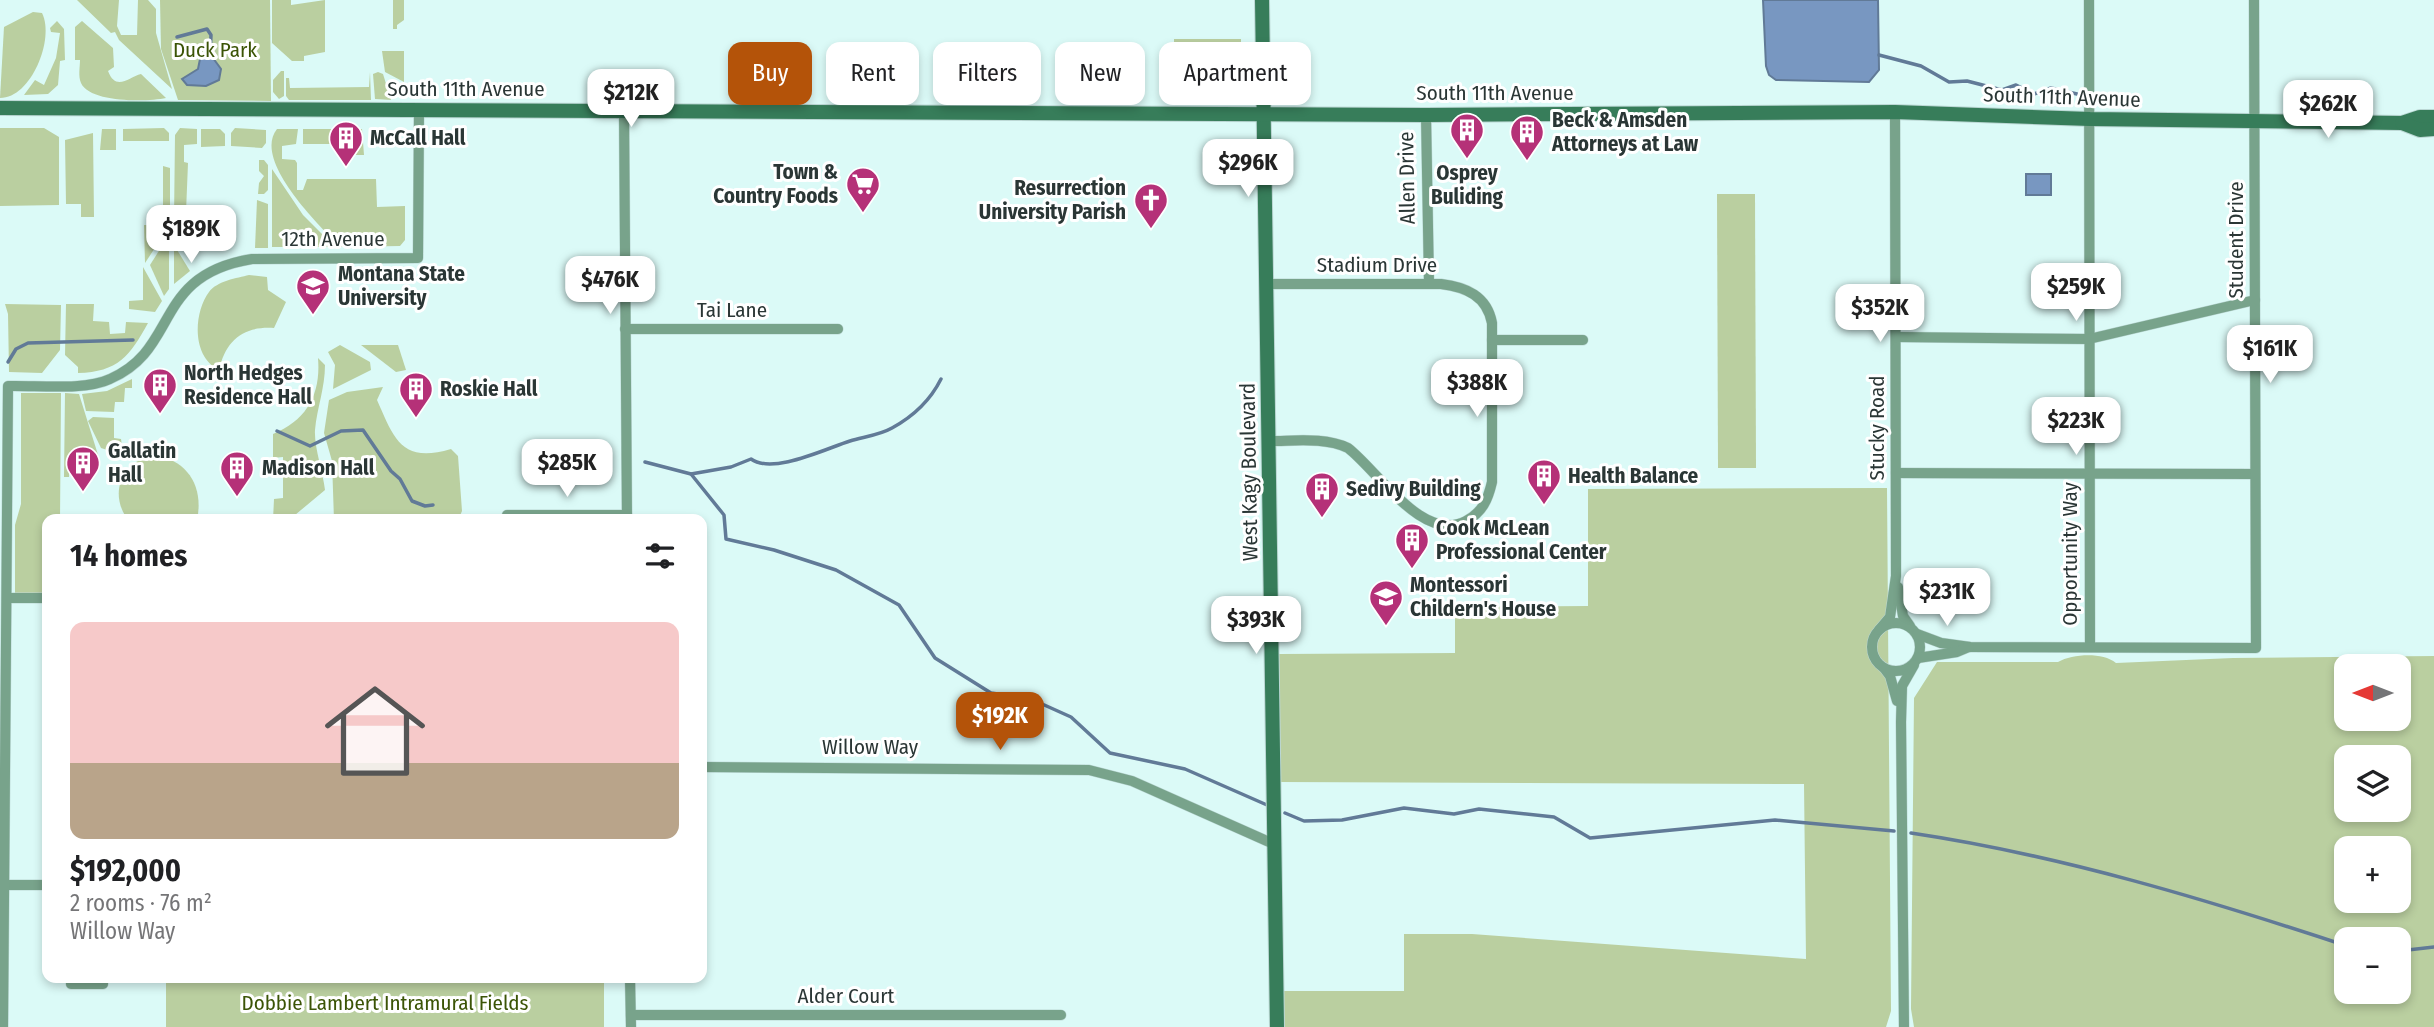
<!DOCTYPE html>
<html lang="en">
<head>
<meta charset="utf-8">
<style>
	:root { --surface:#fff; --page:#f2f2f2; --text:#202124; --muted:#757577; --accent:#b45309 }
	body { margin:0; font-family:"Fira Sans Condensed",sans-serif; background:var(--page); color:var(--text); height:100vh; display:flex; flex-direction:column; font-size:26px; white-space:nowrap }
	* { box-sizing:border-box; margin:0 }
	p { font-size:23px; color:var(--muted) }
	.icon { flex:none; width:38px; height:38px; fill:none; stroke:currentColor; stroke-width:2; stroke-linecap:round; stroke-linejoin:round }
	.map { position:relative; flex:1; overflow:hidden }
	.sheet { position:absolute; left:42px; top:514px; width:665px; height:469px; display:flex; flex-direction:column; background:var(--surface); border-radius:14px; box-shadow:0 4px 10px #0003 }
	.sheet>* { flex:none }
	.guide { position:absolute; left:728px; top:42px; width:665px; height:63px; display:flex; gap:14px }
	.needle { width:46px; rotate:270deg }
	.tools { position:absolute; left:2334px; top:654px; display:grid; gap:14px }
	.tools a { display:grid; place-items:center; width:77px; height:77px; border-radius:14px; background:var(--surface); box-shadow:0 4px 10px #0003; font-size:35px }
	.price { position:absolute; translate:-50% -60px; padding:0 16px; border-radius:14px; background:#fff; color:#222; font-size:23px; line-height:46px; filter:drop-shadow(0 2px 4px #0008) }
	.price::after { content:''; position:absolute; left:50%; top:42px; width:21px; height:16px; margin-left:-10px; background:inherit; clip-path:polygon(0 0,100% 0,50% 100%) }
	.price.active { background:var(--accent); color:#fff }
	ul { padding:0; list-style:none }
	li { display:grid; align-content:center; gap:14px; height:371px; padding:0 28px }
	li span { display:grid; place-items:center; height:217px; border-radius:14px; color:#555 }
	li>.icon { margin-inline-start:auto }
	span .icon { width:126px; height:126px; fill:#fffc; stroke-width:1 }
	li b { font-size:30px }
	h2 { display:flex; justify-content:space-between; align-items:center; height:84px; padding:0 28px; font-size:30px }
	.tag { padding:0 24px; border-radius:14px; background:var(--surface); box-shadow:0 4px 10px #0003; font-size:24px; line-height:63px }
	.tag.active { background:var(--accent); color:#fff }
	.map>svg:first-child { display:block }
</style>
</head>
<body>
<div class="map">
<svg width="2434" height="1027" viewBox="0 0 2434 1027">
	<rect width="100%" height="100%" fill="#dbfaf7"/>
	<g fill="#bacfa0" fill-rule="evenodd">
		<path d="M77,0H119L117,26L121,35H137L138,0H148L156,9V33L172,89L119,40L115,32L111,33Z"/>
		<path d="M160,0H270L271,101L178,100L161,49Z"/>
		<path d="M272,0H291V5L325,0V52L304,56V61H292L272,43Z"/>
		<path d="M393,0H404V20L397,25V29H393Z"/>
		<path d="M33,12L42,13C55,39 31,98 0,98L4,27Z"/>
		<path d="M57,21L64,29L65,60L60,61L58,85L48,94L24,95L35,80L44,85L56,58L60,33L51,32L50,28Z"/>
		<path d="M82,21L113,48L114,67L108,71C116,92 129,77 141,74L166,98C147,102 90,103 81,83C78,76 80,67 80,60H75V27Z"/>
		<path d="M1174,39H1241V94L1174,93Z"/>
		<path d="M382,51H404V82L385,72Z"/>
		<path d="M281,71H284V96L279,99L273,92V80Z"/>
		<path d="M370,72L371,100H289L286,96V78H289L290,88L369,87Z"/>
		<path d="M378,72L383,74L391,100L375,99L373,74Z"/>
		<path d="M0,128H44L59,137V205L0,206Z"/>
		<path d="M164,128L169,133V141H123V129Z"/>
		<path d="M180,128L197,129V144L184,145V162L188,163L185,237L174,220L175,135Z"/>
		<path d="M235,128L266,130V143L262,148L231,146V133Z"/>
		<path d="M102,129H116V150H100Z"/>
		<path d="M201,129H220L225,134V146L201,147Z"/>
		<path d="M277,129H298L296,144L282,146V159L295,160L297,163V190H303L307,179H376L377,207L405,206V240L400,246L340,247C319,225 252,160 277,129Z"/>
		<path d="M303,129H362L364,155H340L339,144H303Z"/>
		<path d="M93,133L94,217H81V204H66L65,140Z"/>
		<path d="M259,160H264L268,165V190L264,194H258L259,183L264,176L259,171Z"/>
		<path d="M163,166L170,168V221L163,217Z"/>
		<path d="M272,169L303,215L335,247H272Z"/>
		<path d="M1717,194H1755L1756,468H1718Z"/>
		<path d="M257,200L268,204V248H255Z"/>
		<path d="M144,225H163L166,231L145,263Z"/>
		<path d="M169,235V289L164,296L150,265Z"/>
		<path d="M174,245L190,271L174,284Z"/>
		<path d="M143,267L162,301L155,312L129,309V301L143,300Z"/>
		<path d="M249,275L267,277L268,290L286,302L274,328C243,326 226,340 219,370C192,357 193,314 209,292C217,281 237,278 249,275Z"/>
		<path d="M5,304L61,305L60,350L42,373L9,372L8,314Z"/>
		<path d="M66,304H94L93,321L109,322L110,334L125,333L126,322L148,323C130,356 118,372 78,373V367L65,355Z"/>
		<path d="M340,345L370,362L371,370L333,389L335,365L328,352Z"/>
		<path d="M361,345H398L406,370L396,372Z"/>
		<path d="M318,358L325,365C325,388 317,408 315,430C314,447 323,472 325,490L289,520H273L274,499L283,498V457L273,458V434C307,420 321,394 318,358Z"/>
		<path d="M132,379V388H125L124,402H115L114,412L86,411L82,394L107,391Z"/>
		<path d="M383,387L377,400C394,438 401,464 451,449L458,456L462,511L458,520H334L332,461L324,433L329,400L347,392Z"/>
		<path d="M21,393H61L60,520H47V593H15V525L21,504Z"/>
		<path d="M65,393L79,394L99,458L70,460L69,477H64Z"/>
		<path d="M93,417L114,418V438L121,439L122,446H148V449L123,455L101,448L88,421Z"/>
		<path d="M154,455C188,460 204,487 197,520H128C108,493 122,461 154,455Z"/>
		<path d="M1887,488L1891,1011L1886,1027H1282L1281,991H1404V934H1472L1806,959L1804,784L1280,782L1279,654L1455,653V607L1588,606V489Z"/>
		<path d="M2434,656V1027H1914L1911,1009L1914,698L1937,662H2058C2073,654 2102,652 2116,663L2233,658ZM2347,667H2399V719H2347ZM2347,758H2399V810H2347ZM2347,849H2399V901H2347ZM2347,940H2399V992H2347Z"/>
		<rect x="166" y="978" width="438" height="49"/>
	</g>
	<g fill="#7897c1" stroke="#617a97" stroke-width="2">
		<path d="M1763,0H1878L1879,70L1869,82L1776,80L1769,75L1766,66Z"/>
		<path d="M207,56L213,58L221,69L219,80L206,86L187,85L182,79L198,69L200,59Z"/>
		<rect x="2026" y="174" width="25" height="21"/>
	</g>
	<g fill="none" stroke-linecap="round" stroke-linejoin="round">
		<g stroke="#617a97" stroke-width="3.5">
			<path d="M177,37L207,29L211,35L210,57"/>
			<path d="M1879,55L1921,66L1949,82L1967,81L2002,90L2016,85L2034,94L2051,88L2077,94"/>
			<path d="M8,362L16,349L28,343L133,340"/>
			<path d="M277,431L310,446L341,431L363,430L391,471L400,479L412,501L425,506L433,505"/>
			<path d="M645,462L691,474L724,515L726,539L774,550L836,570L899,605L935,658L991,693L1031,699L1071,717L1110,753L1185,769L1267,805"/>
			<path d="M691,474L731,467L751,459C773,475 827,448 850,441C863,437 880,435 892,428C914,416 930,401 941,379"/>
			<path d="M1285,813L1304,821L1342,820L1404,808L1454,814L1479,809L1554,817L1590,838L1775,820L1894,831"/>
			<path d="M1911,833C2059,855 2205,899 2347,946"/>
			<path d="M2399,951L2434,947"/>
		</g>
		<g stroke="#bbd7d4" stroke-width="11">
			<g id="street">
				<path d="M2089,0L2090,646"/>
				<path d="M624,111L627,520"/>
				<path d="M1426,115L1429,283"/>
				<path d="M1267,284H1441C1466,287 1487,296 1492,323V482C1488,499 1483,512 1466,521C1423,544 1378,471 1348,448C1325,437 1295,441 1270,441"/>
				<path d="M625,329H838"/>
				<path d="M1896,337L2089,339L2255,300"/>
				<path d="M1492,340H1583"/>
				<path d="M1896,473L2255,474"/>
				<path d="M507,515H627"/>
				<path d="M1898,587L1903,616L1910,626"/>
				<path d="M7,598H47"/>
				<circle cx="1896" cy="647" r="24"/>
				<path d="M1879,630L1890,617L1896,576L1895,112"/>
				<path d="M1917,634L1941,643L1970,647L2256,648L2254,0"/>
				<path d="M1918,658L1957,652L1969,647"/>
				<path d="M1884,668L1890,676L1897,701"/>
				<path d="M702,767L1089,770L1132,781L1276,845"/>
				<path d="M1,885H47"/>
				<path d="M71,978V984H103V978"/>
				<path d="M630,978L631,1027"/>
				<path d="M631,1015H1061"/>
				<path d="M3,1027L8,386C36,385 85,391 110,379C180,349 152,275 252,259L418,258L419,109"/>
				<path d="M1904,1027L1901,722L1902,686L1914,665"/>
			</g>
		</g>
		<g stroke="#bbd7d4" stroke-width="16">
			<g id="secondary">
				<path d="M1262,0L1277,1027"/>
				<path d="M0,108L1426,115L1895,112L2090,119L2402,123L2420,117H2434"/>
				<path d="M2402,123L2420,130L2434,129"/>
			</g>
		</g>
		<use href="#street" stroke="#78a38b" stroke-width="10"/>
		<use href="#secondary" stroke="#377d5a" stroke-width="14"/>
	</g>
	<defs>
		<g id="building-pin" transform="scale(1.75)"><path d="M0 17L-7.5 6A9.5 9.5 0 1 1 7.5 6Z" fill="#b53178" stroke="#fff"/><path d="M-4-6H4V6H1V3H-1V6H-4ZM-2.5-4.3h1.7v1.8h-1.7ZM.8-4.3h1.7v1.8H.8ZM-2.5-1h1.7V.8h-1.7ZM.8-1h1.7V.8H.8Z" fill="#fff"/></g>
		<g id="supermarket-pin" transform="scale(1.75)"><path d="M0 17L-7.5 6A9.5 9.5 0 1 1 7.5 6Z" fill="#b53178" stroke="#fff"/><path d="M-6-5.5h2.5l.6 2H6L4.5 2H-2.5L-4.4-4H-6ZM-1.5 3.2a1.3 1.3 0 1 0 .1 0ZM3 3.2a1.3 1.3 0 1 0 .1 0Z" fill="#fff"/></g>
		<g id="church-pin" transform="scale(1.75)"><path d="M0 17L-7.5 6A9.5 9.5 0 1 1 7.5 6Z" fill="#b53178" stroke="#fff"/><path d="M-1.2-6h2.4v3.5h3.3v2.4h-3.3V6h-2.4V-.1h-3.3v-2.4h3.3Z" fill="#fff"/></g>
		<g id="university-pin" transform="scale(1.75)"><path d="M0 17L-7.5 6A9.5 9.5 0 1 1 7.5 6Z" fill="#b53178" stroke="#fff"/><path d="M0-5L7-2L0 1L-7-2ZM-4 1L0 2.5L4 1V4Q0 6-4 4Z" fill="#fff"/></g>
		<g id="school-pin" transform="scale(1.75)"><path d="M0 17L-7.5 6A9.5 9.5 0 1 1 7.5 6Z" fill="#b53178" stroke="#fff"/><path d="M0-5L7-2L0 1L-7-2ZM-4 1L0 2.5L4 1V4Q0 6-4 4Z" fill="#fff"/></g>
	</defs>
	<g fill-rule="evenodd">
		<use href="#building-pin" x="1467" y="130"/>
		<use href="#building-pin" x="1527" y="132"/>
		<use href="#building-pin" x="346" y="138"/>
		<use href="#supermarket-pin" x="863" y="184"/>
		<use href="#church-pin" x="1151" y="200"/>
		<use href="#university-pin" x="313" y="286"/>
		<use href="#building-pin" x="160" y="385"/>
		<use href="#building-pin" x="416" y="389"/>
		<use href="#building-pin" x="83" y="463"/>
		<use href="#building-pin" x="237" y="468"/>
		<use href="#building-pin" x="1544" y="476"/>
		<use href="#building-pin" x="1322" y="489"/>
		<use href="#building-pin" x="1412" y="540"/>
		<use href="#school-pin" x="1386" y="597"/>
	</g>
	<g text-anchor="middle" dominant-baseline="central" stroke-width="6" stroke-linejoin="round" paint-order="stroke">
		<g font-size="21" fill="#3b5406" stroke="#fff">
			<text x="215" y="50">Duck Park</text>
			<text x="385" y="1003">Dobbie Lambert Intramural Fields</text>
		</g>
		<g font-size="21" fill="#2a3635" stroke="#fff">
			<text x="466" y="89">South 11th Avenue</text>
			<text x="1495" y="93">South 11th Avenue</text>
			<text transform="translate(2062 97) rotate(2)">South 11th Avenue</text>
			<text transform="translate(1407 178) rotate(-91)">Allen Drive</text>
			<text x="333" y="239">12th Avenue</text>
			<text transform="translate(2236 240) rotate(-90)">Student Drive</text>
			<text x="1377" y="265">Stadium Drive</text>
			<text x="732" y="310">Tai Lane</text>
			<text transform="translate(1877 428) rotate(-90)">Stucky Road</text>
			<text transform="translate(1249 472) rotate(-91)">West Kagy Boulevard</text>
			<text transform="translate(2070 554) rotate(-90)">Opportunity Way</text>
			<text x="870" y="747">Willow Way</text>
			<text x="846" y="996">Alder Court</text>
		</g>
		<g font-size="21" font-weight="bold" fill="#2a3635" stroke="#fff" text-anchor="start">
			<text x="1552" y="120">Beck &amp; Amsden<tspan x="1552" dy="24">Attorneys at Law</tspan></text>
			<text x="370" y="138">McCall Hall</text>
			<text x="838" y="172" text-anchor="end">Town &amp;<tspan x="838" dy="24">Country Foods</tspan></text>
			<text x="1467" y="173" text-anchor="middle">Osprey<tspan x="1467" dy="24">Buliding</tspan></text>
			<text x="1126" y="188" text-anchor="end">Resurrection<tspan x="1126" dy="24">University Parish</tspan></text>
			<text x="338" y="274">Montana State<tspan x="338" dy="24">University</tspan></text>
			<text x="184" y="373">North Hedges<tspan x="184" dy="24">Residence Hall</tspan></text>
			<text x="440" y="389">Roskie Hall</text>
			<text x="108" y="451">Gallatin<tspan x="108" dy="24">Hall</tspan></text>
			<text x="262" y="468">Madison Hall</text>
			<text x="1568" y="476">Health Balance</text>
			<text x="1346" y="489">Sedivy Building</text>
			<text x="1436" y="528">Cook McLean<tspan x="1436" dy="24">Professional Center</tspan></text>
			<text x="1410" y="585">Montessori<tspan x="1410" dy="24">Childern's House</tspan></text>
		</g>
	</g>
</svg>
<div class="tools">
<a><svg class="needle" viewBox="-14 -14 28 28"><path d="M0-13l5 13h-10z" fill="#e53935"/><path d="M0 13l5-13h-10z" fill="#757577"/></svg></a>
<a><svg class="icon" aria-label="layers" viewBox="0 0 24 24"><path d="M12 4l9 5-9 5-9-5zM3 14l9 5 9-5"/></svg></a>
<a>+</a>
<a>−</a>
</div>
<b class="price" style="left:631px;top:129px">$212K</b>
<b class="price" style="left:2328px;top:140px">$262K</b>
<b class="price" style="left:1248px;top:199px">$296K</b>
<b class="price" style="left:191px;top:265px">$189K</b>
<b class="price" style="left:610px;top:316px">$476K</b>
<b class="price" style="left:2076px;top:323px">$259K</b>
<b class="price" style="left:1880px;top:344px">$352K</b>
<b class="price" style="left:2270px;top:385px">$161K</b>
<b class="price" style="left:1477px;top:419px">$388K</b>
<b class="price" style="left:2076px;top:457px">$223K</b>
<b class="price" style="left:567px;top:499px">$285K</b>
<b class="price" style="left:1947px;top:628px">$231K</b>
<b class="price" style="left:1256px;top:656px">$393K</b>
<b class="price active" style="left:1000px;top:752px">$192K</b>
<div class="guide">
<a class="tag active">Buy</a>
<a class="tag">Rent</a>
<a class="tag">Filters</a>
<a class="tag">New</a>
<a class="tag">Apartment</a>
</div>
<section class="sheet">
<h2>14 homes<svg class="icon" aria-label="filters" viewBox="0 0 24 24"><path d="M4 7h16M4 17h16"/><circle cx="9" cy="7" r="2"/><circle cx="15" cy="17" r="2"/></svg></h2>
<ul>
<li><span style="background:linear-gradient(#f6c9c9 65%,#b9a48a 0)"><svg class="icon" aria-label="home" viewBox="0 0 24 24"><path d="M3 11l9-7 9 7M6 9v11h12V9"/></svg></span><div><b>$192,000</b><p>2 rooms · 76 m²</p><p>Willow Way</p></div></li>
</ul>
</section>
</div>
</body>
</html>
